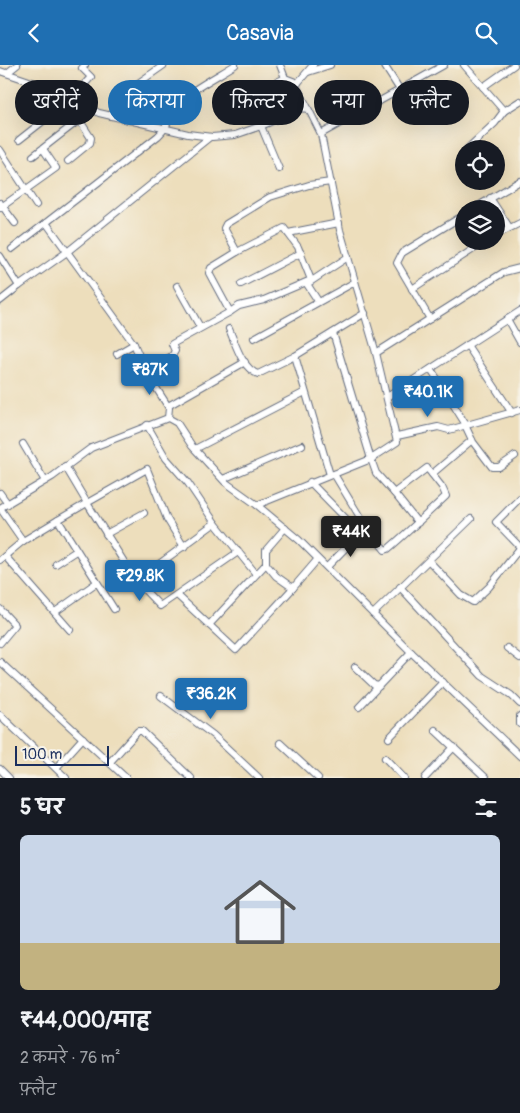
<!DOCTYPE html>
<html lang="hi">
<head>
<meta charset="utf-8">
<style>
	:root { --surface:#171b24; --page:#242831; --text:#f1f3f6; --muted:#9ea1a6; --line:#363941; --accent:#1f6fb2 }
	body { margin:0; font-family:Pangolin,"Playpen Sans Deva",sans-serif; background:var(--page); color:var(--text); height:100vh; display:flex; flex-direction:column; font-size:19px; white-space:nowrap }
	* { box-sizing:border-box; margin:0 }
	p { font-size:16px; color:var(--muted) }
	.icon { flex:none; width:28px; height:28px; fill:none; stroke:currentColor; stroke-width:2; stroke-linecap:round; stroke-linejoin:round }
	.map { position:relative; height:713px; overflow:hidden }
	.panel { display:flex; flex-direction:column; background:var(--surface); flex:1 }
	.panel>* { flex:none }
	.guide { position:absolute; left:15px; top:15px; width:490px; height:45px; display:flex; gap:10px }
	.controls { position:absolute; left:455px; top:75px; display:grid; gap:10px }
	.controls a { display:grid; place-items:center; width:50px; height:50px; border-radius:50%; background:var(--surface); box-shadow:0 5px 20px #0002; font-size:25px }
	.scale { position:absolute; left:15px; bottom:12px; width:94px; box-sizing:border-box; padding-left:5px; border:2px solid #1b2f5e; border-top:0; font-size:14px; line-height:18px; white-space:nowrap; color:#1b2f5e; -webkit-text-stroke:4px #f7f3e8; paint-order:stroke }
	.price { position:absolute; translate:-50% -42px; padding:0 11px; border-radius:5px; background:var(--accent); color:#fff; font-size:16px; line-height:32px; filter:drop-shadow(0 1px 2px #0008) }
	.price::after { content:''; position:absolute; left:50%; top:30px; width:15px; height:11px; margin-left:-8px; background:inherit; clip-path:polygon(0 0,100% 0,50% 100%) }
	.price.on { background:#222; color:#fff }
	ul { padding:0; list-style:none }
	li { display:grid; align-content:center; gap:10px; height:265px; padding:0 20px }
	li+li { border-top:1px solid var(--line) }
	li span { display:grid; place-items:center; height:155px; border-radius:8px; color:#555 }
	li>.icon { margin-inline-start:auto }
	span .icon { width:90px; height:90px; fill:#fffc; stroke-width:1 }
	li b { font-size:21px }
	h2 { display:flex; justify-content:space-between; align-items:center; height:60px; padding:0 20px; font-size:21px }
	.tag { padding:0 18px; border-radius:22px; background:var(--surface); box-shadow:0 5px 20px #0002; font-size:18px; line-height:45px }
	.tag.on { background:var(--accent); color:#fff }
	header { display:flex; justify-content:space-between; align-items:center; height:65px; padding:0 20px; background:var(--accent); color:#fff; font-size:22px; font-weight:600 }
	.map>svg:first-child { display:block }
</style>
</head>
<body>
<header><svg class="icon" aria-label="back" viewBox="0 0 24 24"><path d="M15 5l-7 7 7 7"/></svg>Casavia<svg class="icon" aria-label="search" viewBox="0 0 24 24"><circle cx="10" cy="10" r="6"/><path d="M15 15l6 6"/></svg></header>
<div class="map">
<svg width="520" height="713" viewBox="0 0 520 713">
	<rect width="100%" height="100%" fill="#f7f3e8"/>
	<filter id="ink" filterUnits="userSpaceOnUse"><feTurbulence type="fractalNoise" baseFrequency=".02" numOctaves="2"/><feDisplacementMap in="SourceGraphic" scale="10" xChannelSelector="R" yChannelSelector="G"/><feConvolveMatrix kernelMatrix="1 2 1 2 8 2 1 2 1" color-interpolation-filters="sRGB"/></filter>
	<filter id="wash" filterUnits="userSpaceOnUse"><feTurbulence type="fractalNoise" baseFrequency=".0096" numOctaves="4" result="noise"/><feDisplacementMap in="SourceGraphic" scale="20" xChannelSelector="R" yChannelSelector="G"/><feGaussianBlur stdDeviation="1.12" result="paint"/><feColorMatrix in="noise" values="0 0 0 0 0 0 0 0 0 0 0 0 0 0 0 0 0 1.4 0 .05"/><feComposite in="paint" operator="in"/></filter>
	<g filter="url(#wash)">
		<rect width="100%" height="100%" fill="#eddebc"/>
	</g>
	<g filter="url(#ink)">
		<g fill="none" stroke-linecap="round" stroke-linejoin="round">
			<g stroke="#646c7f" stroke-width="8">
				<g id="minor">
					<path d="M280,0L285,13L298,18"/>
					<path d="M384,0L400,25"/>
					<path d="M464,0L504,46L520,36"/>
					<path d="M0,6L41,20L99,48L188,69L212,72L235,70L261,61L300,44L308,43L321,69L340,165L376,288L397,377L371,394L257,440"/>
					<path d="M308,7L330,0"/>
					<path d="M7,8L17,0"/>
					<path d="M483,22L514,0"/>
					<path d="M70,35L91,12L82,3L85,0"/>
					<path d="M231,39L285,13"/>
					<path d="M308,43L296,20L313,0"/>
					<path d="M111,51L124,28L164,0"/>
					<path d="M261,61L279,104"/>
					<path d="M321,69L444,0"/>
					<path d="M19,75L47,53L65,33"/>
					<path d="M467,84L495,58L504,46"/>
					<path d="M0,85L36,140"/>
					<path d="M33,91L92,45"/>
					<path d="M68,96L90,78L91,73L80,56"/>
					<path d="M490,133L509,162"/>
					<path d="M0,138L15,158"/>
					<path d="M0,143L56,103L43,84"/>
					<path d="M473,144L520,116"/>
					<path d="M47,159L134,279L146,307L169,343L168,353"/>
					<path d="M288,168L339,158"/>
					<path d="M496,170L520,158"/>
					<path d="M12,184L158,71C170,60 166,56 173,44C184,28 218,11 235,0"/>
					<path d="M0,191L19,221L0,236"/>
					<path d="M241,219L301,188"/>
					<path d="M19,221L67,187L210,72"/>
					<path d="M177,221L200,262"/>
					<path d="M412,224L486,176"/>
					<path d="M318,236L307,219L348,192"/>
					<path d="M230,247L239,241L264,235L311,215L298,182L284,163L237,187"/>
					<path d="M430,254L397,198L402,188L464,150"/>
					<path d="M507,254L520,277"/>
					<path d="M229,264C235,277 242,304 258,309L295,291L365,248"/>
					<path d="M333,268L371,394L376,408L394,428"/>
					<path d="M254,273L355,217"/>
					<path d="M467,280L512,348"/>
					<path d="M376,288L504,207L520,203"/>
					<path d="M117,289L134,279"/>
					<path d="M295,291L330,410"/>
					<path d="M431,304L466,360"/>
					<path d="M146,307L172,291L175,286L172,279L230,247L209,208L211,203L237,187L224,163L226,159L270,132L309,120L331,117"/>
					<path d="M387,332L520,246"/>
					<path d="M168,341L245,297"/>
					<path d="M147,360L166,393L188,418L215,458L256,509"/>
					<path d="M465,360L473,377L492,402H499L515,391"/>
					<path d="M397,371L438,362L449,365L520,345"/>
					<path d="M23,379L45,416"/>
					<path d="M195,384L305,327"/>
					<path d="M65,401L87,438L147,404L167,454L184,482"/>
					<path d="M334,409L366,462"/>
					<path d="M432,409L472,375"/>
					<path d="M223,414L302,380"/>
					<path d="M310,417L360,468"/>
					<path d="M0,428L8,439"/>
					<path d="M520,433L496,457L520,482"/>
					<path d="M0,443L52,412L91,383L168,353L177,358L192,381L225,417L257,440L299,475L411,587L520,691"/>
					<path d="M58,455L87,438L136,516L160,541L238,487"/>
					<path d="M285,463L266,485V499L276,511L293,523L317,495"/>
					<path d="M106,469L144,448"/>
					<path d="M23,476L58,455L114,544"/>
					<path d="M5,491L70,565"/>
					<path d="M0,495L23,476L0,443"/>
					<path d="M429,496L461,530L473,537L489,522L520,483"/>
					<path d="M56,499L76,486"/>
					<path d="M327,502L366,462L385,485L388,484C408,467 427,449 446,431L442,422L427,403L394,428L418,458"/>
					<path d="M136,516L215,458"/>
					<path d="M400,522L482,611L511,630L520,639"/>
					<path d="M177,530L236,585L293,523"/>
					<path d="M0,544L15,560L0,578"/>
					<path d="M55,547L96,518"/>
					<path d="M373,549L471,454"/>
					<path d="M209,560L266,499"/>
					<path d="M507,583L520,593"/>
					<path d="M0,597L126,713"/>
					<path d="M355,602L374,620L379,621"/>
					<path d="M161,631L213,670L259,713"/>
					<path d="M359,642L411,587"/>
					<path d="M0,650L66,713"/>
					<path d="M520,651V659"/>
					<path d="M435,665L486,713"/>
					<path d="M389,673L443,617"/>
					<path d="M280,678L318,713"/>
					<path d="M385,693L404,713"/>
					<path d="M110,697L138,666H142L191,713"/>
					<path d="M56,703L83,673"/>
					<path d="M0,704L9,713"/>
					<path d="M425,713L454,682"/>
				</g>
			</g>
			<use href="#minor" stroke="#fff" stroke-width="6"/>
		</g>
	</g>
</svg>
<div class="controls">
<a><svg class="icon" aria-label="locate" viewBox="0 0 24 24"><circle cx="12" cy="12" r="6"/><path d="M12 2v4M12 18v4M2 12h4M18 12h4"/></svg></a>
<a><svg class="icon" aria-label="layers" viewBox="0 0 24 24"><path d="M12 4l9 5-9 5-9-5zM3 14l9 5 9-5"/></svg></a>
</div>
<div class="scale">100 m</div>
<b class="price" style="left:150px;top:331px">₹87K</b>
<b class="price" style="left:428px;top:353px">₹40.1K</b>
<b class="price on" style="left:351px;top:493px">₹44K</b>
<b class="price" style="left:140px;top:537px">₹29.8K</b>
<b class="price" style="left:211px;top:655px">₹36.2K</b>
<div class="guide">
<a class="tag">खरीदें</a>
<a class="tag on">किराया</a>
<a class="tag">फ़िल्टर</a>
<a class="tag">नया</a>
<a class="tag">फ़्लैट</a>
</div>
</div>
<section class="panel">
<h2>5 घर<svg class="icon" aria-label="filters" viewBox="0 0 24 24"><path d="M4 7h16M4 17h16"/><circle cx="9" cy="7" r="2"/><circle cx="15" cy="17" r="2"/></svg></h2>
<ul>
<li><span style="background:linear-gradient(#c9d6e8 70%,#c2b280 0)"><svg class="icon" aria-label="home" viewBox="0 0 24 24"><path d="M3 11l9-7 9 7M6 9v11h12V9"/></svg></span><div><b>₹44,000/माह</b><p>2 कमरे · 76 m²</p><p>फ़्लैट</p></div></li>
</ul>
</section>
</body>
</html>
